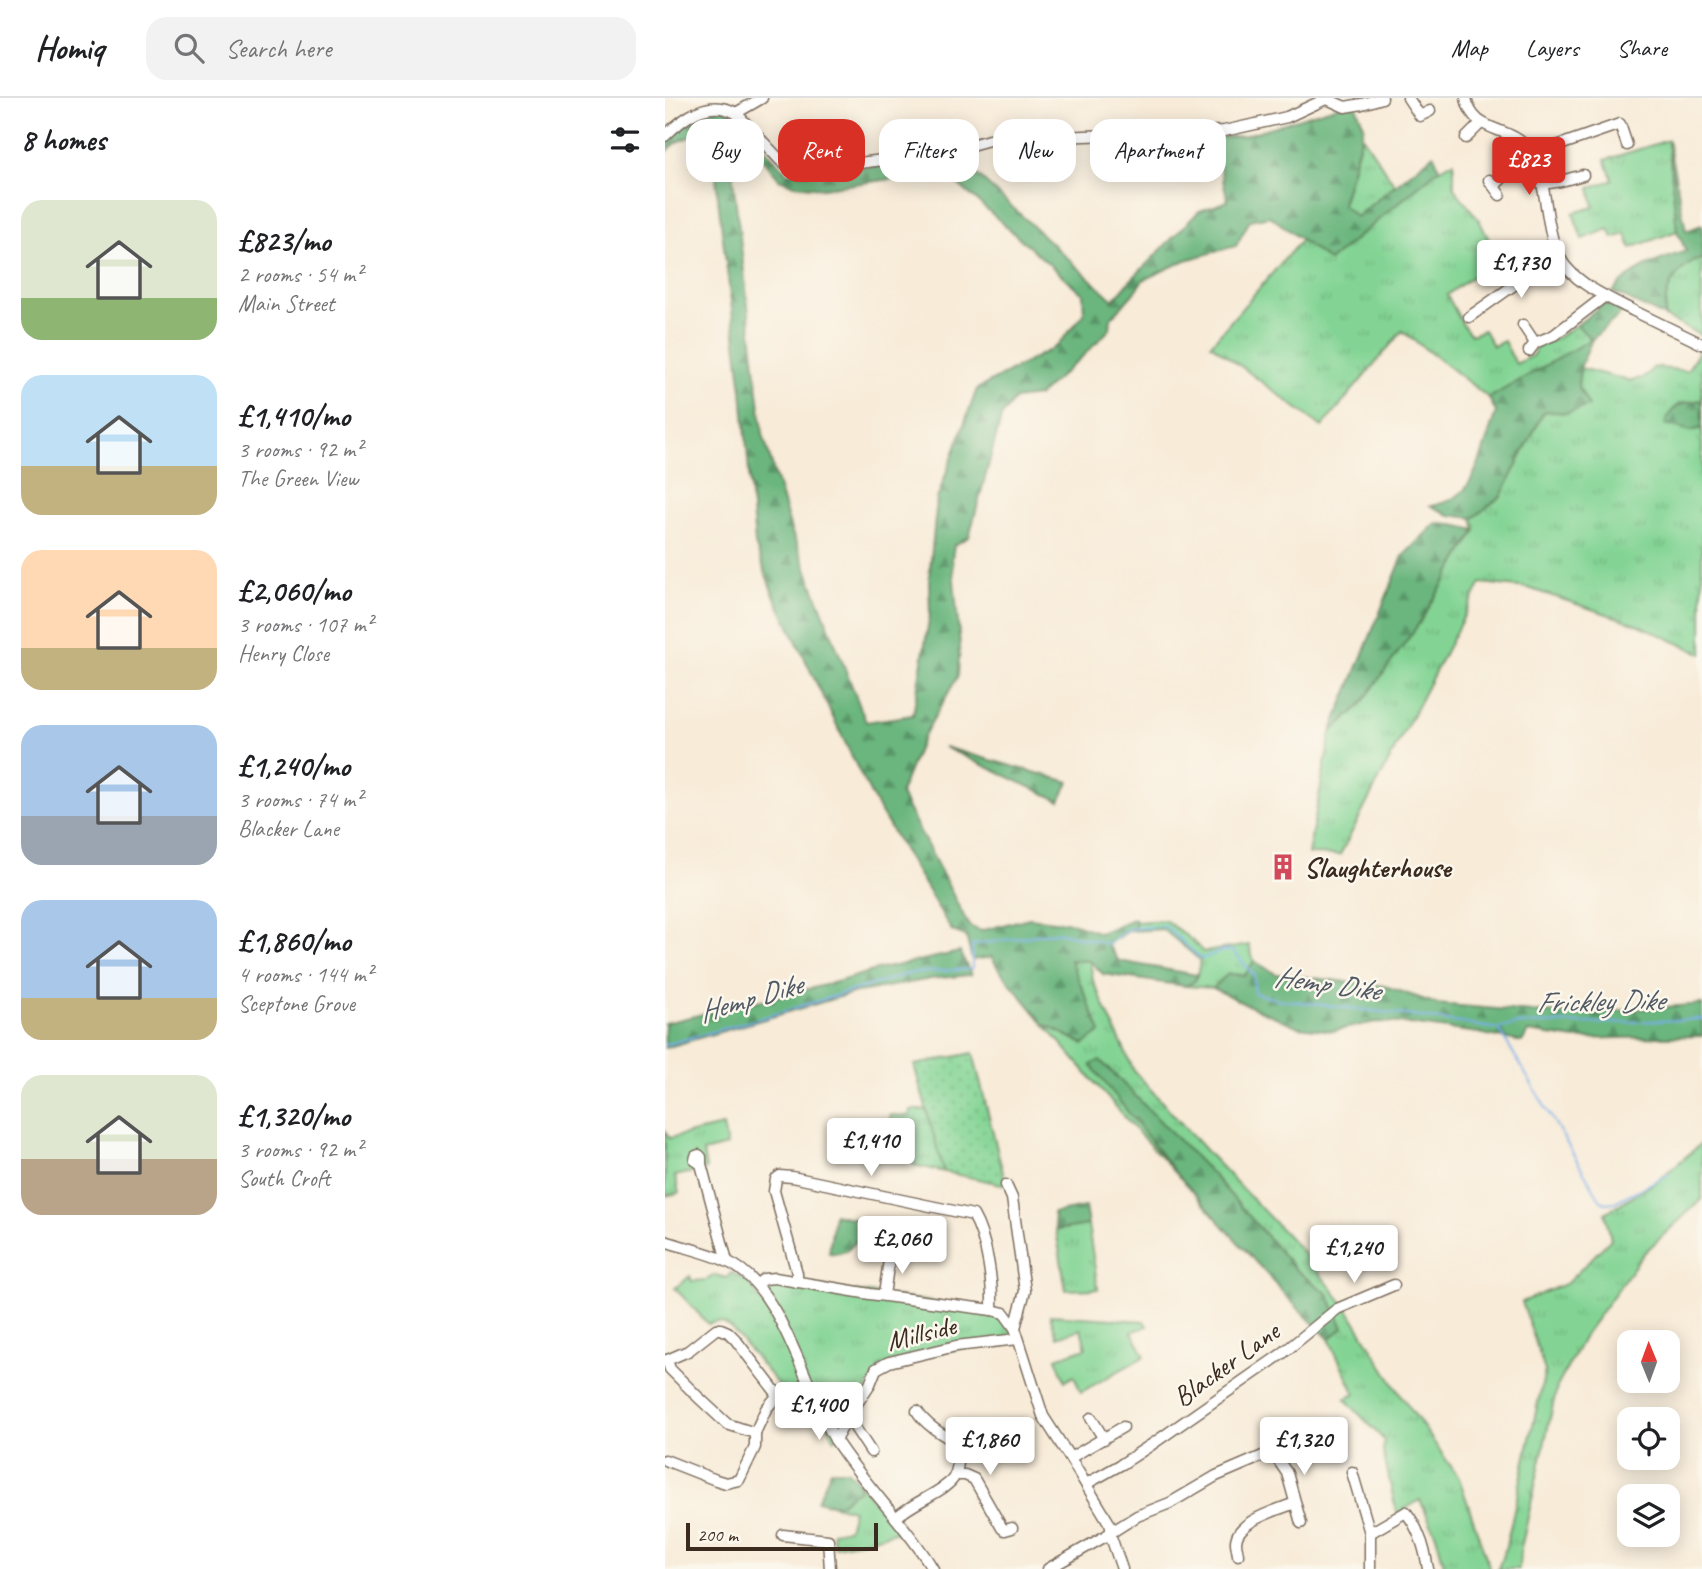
<!DOCTYPE html>
<html lang="en">
<head>
<meta charset="utf-8">
<style>
	:root { --surface:#fff; --page:#f2f2f2; --text:#202124; --muted:#757577; --line:#e0e0e0; --accent:#d93025 }
	body { margin:0; font-family:Caveat,sans-serif; background:var(--page); color:var(--text); height:100vh; display:flex; flex-direction:column; font-size:26px; white-space:nowrap }
	* { box-sizing:border-box; margin:0 }
	p { font-size:23px; color:var(--muted) }
	.icon { flex:none; width:38px; height:38px; fill:none; stroke:currentColor; stroke-width:2; stroke-linecap:round; stroke-linejoin:round }
	.map { position:relative; flex:1; overflow:hidden }
	.sheet { display:flex; flex-direction:column; background:var(--surface); width:665px }
	.sheet>* { flex:none }
	.hud { position:absolute; left:21px; top:21px; width:665px; height:63px; display:flex; gap:14px }
	.needle { width:46px; rotate:359deg }
	.tools { position:absolute; left:952px; top:1232px; display:grid; gap:14px }
	.tools a { display:grid; place-items:center; width:63px; height:63px; border-radius:14px; background:var(--surface); box-shadow:0 4px 18px #0003; font-size:35px }
	.scale { position:absolute; left:21px; bottom:18px; width:192px; box-sizing:border-box; padding-left:7px; border:4px solid #3b2a1e; border-top:0; font-size:19px; line-height:24px; white-space:nowrap; color:#3b2a1e; -webkit-text-stroke:5px #fbf7ec; paint-order:stroke }
	.price { position:absolute; translate:-50% -60px; padding:0 16px; border-radius:7px; background:#fff; color:#222; font-size:23px; line-height:46px; filter:drop-shadow(0 2px 4px #0008) }
	.price::after { content:''; position:absolute; left:50%; top:42px; width:21px; height:16px; margin-left:-10px; background:inherit; clip-path:polygon(0 0,100% 0,50% 100%) }
	.price.selected { background:var(--accent); color:#fff }
	ul { padding:0; list-style:none }
	li { display:flex; align-items:center; gap:21px; height:175px; padding:0 21px }
	li span { display:grid; place-items:center; flex:none; width:196px; height:140px; border-radius:21px; color:#555 }
	li>.icon { margin-inline-start:auto }
	span .icon { width:84px; height:84px; fill:#fffc; stroke-width:1 }
	li b { font-size:30px }
	h2 { display:flex; justify-content:space-between; align-items:center; height:84px; padding:0 21px; font-size:30px }
	.chip { padding:0 24px; border-radius:21px; background:var(--surface); box-shadow:0 4px 18px #0003; font-size:24px; line-height:63px }
	.chip.selected { background:var(--accent); color:#fff }
	header { display:flex; align-items:center; gap:42px; box-sizing:border-box; height:98px; padding:0 35px; background:var(--surface); border-bottom:2px solid var(--line) }
	header strong { font-size:33px }
	nav { display:flex; gap:38px; margin-inline-start:auto; font-size:24px }
	.search { width:490px; height:63px; background:var(--page); display:flex; align-items:center; gap:18px; box-sizing:border-box; padding:0 24px; border-radius:21px; color:var(--muted); font-size:26px }
	main { display:flex; flex:1; min-height:0 }
	.map>svg:first-child { display:block }
</style>
</head>
<body>
<header>
<strong>Homiq</strong>
<div class="search"><svg class="icon" aria-label="search" viewBox="0 0 24 24"><circle cx="10" cy="10" r="6"/><path d="M15 15l6 6"/></svg>Search here</div>
<nav><a>Map</a><a>Layers</a><a>Share</a></nav>
</header>
<main>
<section class="sheet">
<h2>8 homes<svg class="icon" aria-label="filters" viewBox="0 0 24 24"><path d="M4 7h16M4 17h16"/><circle cx="9" cy="7" r="2"/><circle cx="15" cy="17" r="2"/></svg></h2>
<ul>
<li><span style="background:linear-gradient(#dfe7d0 70%,#8fb573 0)"><svg class="icon" aria-label="home" viewBox="0 0 24 24"><path d="M3 11l9-7 9 7M6 9v11h12V9"/></svg></span><div><b>£823/mo</b><p>2 rooms · 54 m²</p><p>Main Street</p></div></li>
<li><span style="background:linear-gradient(#bfe0f5 65%,#c2b280 0)"><svg class="icon" aria-label="home" viewBox="0 0 24 24"><path d="M3 11l9-7 9 7M6 9v11h12V9"/></svg></span><div><b>£1,410/mo</b><p>3 rooms · 92 m²</p><p>The Green View</p></div></li>
<li><span style="background:linear-gradient(#ffd9b3 70%,#c2b280 0)"><svg class="icon" aria-label="home" viewBox="0 0 24 24"><path d="M3 11l9-7 9 7M6 9v11h12V9"/></svg></span><div><b>£2,060/mo</b><p>3 rooms · 107 m²</p><p>Henry Close</p></div></li>
<li><span style="background:linear-gradient(#a9c7e8 65%,#9aa5b1 0)"><svg class="icon" aria-label="home" viewBox="0 0 24 24"><path d="M3 11l9-7 9 7M6 9v11h12V9"/></svg></span><div><b>£1,240/mo</b><p>3 rooms · 74 m²</p><p>Blacker Lane</p></div></li>
<li><span style="background:linear-gradient(#a9c7e8 70%,#c2b280 0)"><svg class="icon" aria-label="home" viewBox="0 0 24 24"><path d="M3 11l9-7 9 7M6 9v11h12V9"/></svg></span><div><b>£1,860/mo</b><p>4 rooms · 144 m²</p><p>Sceptone Grove</p></div></li>
<li><span style="background:linear-gradient(#dfe7d0 60%,#b9a48a 0)"><svg class="icon" aria-label="home" viewBox="0 0 24 24"><path d="M3 11l9-7 9 7M6 9v11h12V9"/></svg></span><div><b>£1,320/mo</b><p>3 rooms · 92 m²</p><p>South Croft</p></div></li>
</ul>
</section>
<div class="map">
<svg width="1037" height="1471" viewBox="0 0 1037 1471">
	<defs>
		<pattern id="grass-tufts" width="24" height="20" patternUnits="userSpaceOnUse" patternTransform="scale(1.75)"><rect width="24" height="20" fill="#83d494"/><path d="M3 7l-1-3M5 7V3M7 7l1-3M15 17l-1-3M17 17v-4M19 17l1-3" fill="none" stroke="#72b67f"/></pattern>
		<pattern id="forest-firs" width="22" height="20" patternUnits="userSpaceOnUse" patternTransform="scale(1.75)"><rect width="22" height="20" fill="#6ab67e"/><path d="M5 1l3.5 6h-7zM16 11l3.5 6h-7z" fill="#589467"/></pattern>
		<pattern id="garden-dots" width="8" height="8" patternUnits="userSpaceOnUse" patternTransform="scale(1.75)"><rect width="8" height="8" fill="#83d494"/><path d="M2 2h.1M6 6h.1" fill="none" stroke="#72b67f" stroke-width="1.8" stroke-linecap="round"/></pattern>
	</defs>
	<rect width="100%" height="100%" fill="#fbf7ec"/>
	<filter id="ink" filterUnits="userSpaceOnUse"><feTurbulence type="fractalNoise" baseFrequency=".0143" numOctaves="2"/><feDisplacementMap in="SourceGraphic" scale="14" xChannelSelector="R" yChannelSelector="G"/><feConvolveMatrix kernelMatrix="1 2 1 2 8 2 1 2 1" color-interpolation-filters="sRGB"/></filter>
	<filter id="wash" filterUnits="userSpaceOnUse"><feTurbulence type="fractalNoise" baseFrequency=".00686" numOctaves="4" result="noise"/><feDisplacementMap in="SourceGraphic" scale="28" xChannelSelector="R" yChannelSelector="G"/><feGaussianBlur stdDeviation="1.57" result="paint"/><feColorMatrix in="noise" values="0 0 0 0 0 0 0 0 0 0 0 0 0 0 0 0 0 1.4 0 .05"/><feComposite in="paint" operator="in"/></filter>
	<g filter="url(#wash)">
		<rect width="100%" height="100%" fill="#f8ebd8"/>
		<g fill="url(#grass-tufts)" stroke="#5f7f59" stroke-width="2">
			<path d="M697,38L730,87L691,119L677,107Z"/>
			<path d="M1003,42L1012,133L966,150L961,136L948,140L944,131L917,141L908,115L929,109L925,90L948,82L940,62Z"/>
			<path d="M789,64V90L814,122L833,160L782,197L799,229L806,237L819,232L828,248L839,243L851,266L868,257L871,249L891,240L912,227L927,241L824,300L737,233L657,329L546,246L636,142L664,163L774,71Z"/>
			<path d="M1037,161V238L1000,219C1000,212 1000,203 1002,196C1007,180 1021,164 1037,161Z"/>
			<path d="M1035,252L1037,253V302L1014,306L1026,333L1037,330V556L972,526L863,490L816,485L675,757L643,756L666,634L694,609L755,524L811,432L808,420L836,397L879,313L902,315L913,288L915,270L965,283L980,279L989,269L1022,273Z"/>
			<path d="M500,822L528,843L538,854L584,847L589,863L580,877L563,876L548,890L520,888C533,881 533,876 535,862L498,831L464,833L470,829V824Z"/>
			<path d="M404,862L425,863L428,883L469,973L542,1054L636,1152L683,1211L729,1287L794,1380L825,1471H780L771,1437L755,1402L732,1416L718,1354L719,1342L680,1301L690,1296L664,1241L678,1230L663,1196L631,1172L549,1078L426,967L511,1075L470,1031L379,926L418,946Z"/>
			<path d="M245,1012H262L279,1074L248,1067L249,1058L232,1050V1035L225,1033V1017L245,1018Z"/>
			<path d="M58,1028L62,1048L38,1054L41,1071L10,1078L14,1095L0,1098V1032L4,1040Z"/>
			<path d="M1037,1045V1101L979,1155L919,1238L892,1289L855,1455L854,1471H833L841,1448L880,1273L857,1204L902,1185L946,1141L940,1115L991,1084Z"/>
			<path d="M423,1127L433,1191L401,1192L391,1132Z"/>
			<path d="M66,1175C71,1177 77,1179 81,1183C96,1196 132,1261 135,1281C136,1287 135,1286 132,1291L124,1293L114,1288L67,1231C58,1224 53,1222 43,1226L10,1190L25,1178L27,1183L41,1182L50,1177L62,1180Z"/>
			<path d="M99,1181L327,1212L353,1241L323,1244L216,1268L170,1342L92,1186Z"/>
			<path d="M385,1217L479,1223L482,1228L467,1234L480,1258L416,1294L409,1278L400,1283L391,1260L421,1250L416,1231L392,1239Z"/>
			<path d="M194,1384L233,1433L198,1443L169,1448L167,1434L183,1431L188,1412L165,1406L175,1405L186,1395L195,1390Z"/>
		</g>
		<g fill="url(#forest-firs)" stroke="#52704e" stroke-width="2" fill-rule="evenodd">
			<path d="M689,3L699,28L677,107L691,119L769,56L774,71L664,163L605,118L585,122L571,148L521,162L478,182L467,197L446,220L445,231L419,257L373,298L350,301L337,317L304,439L289,447L287,460L295,547L293,578L258,639L235,695L304,828L315,833L364,820L407,825L435,835L470,820V829L442,846L454,863L532,877L529,884L520,888L438,876L425,863L405,862L436,934L419,946L379,926L333,870L327,859L307,862L301,838L287,833L212,708L194,673L107,493L90,446L77,292L53,101L47,36C26,38 13,39 0,56V44L33,12L61,10L122,75H138L293,59L448,202L464,184L534,113L563,103L548,40L578,38ZM77,35L114,81L130,87L157,90L266,76L285,79L418,196L419,216L392,248L312,291L272,401L264,481L265,516L248,617L201,624L126,432L98,336L63,37Z"/>
			<path d="M1003,42L1021,133L1037,127V161C1021,164 1007,180 1002,196C1000,203 1000,212 1000,219L948,194C965,171 995,162 1021,153L1012,133Z"/>
			<path d="M939,205L958,214L927,241L915,270L913,288L924,308L902,315L879,313L836,398L808,420L784,417L766,408C776,406 788,402 796,395C813,380 823,336 831,314L824,300L926,241L912,227Z"/>
			<path d="M1037,302V330L1026,333L1000,326C1008,305 1016,305 1037,302Z"/>
			<path d="M770,426L788,427L811,432L755,524L694,609L666,634L738,458Z"/>
			<path d="M279,649L404,684L395,703Z"/>
			<path d="M295,854L306,877L266,881L188,895L0,950V925L168,885L211,872Z"/>
			<path d="M589,863L611,876L720,888L772,906L867,914L926,915L1037,906V938L911,941L863,934L857,944L813,935L736,925L711,924L668,933L634,929L580,906L548,890L563,876L580,877Z"/>
			<path d="M435,962L549,1078L631,1172L663,1196L678,1230L664,1241L623,1200L511,1075L426,967Z"/>
			<path d="M420,1109L423,1127L391,1132L388,1115Z"/>
			<path d="M169,1116L231,1131H232C224,1131 215,1130 208,1132C189,1136 189,1159 164,1155Z"/>
			<path d="M166,1372H182C188,1378 197,1384 193,1393C184,1395 184,1399 177,1404C170,1408 160,1405 152,1403Z"/>
		</g>
		<path fill="url(#garden-dots)" stroke="#5f7f59" stroke-width="2" d="M308,955L341,1087L279,1074L249,967Z"/>
		<g fill="none" stroke-linecap="round" stroke-linejoin="round">
			<g stroke="#79afe7" stroke-width="2">
				<path d="M836,930L853,926L945,925L1037,921"/>
				<path d="M0,947L93,921L246,875L307,871V847L391,834L444,846L462,831L500,828L536,861L557,853H568L589,877V895L611,901L749,918L834,931L936,1103L941,1105L950,1104L1004,1076"/>
			</g>
		</g>
	</g>
	<g filter="url(#ink)">
		<g fill="none" stroke-linecap="round" stroke-linejoin="round">
			<g stroke="#7d6e5f" stroke-width="13">
				<g id="minor">
					<path d="M743,0L755,18L765,13"/>
					<path d="M801,0C808,37 845,26 864,52C882,79 879,116 889,146C892,154 896,163 901,169C919,190 946,201 969,213C992,224 1014,235 1037,246"/>
					<path d="M662,1L680,9L697,6L717,0"/>
					<path d="M71,15L97,0"/>
					<path d="M0,38C19,19 44,0 71,15L115,62L122,68L139,72L281,54L324,42L337,41L559,33L622,19L663,0"/>
					<path d="M801,40L816,25"/>
					<path d="M866,57L955,26L962,47"/>
					<path d="M824,82L835,97"/>
					<path d="M877,86L896,83L918,77"/>
					<path d="M829,88C842,77 850,62 863,52"/>
					<path d="M804,219L859,180L898,165"/>
					<path d="M858,227L870,245L864,253"/>
					<path d="M870,245L889,237L940,198"/>
					<path d="M36,1066L30,1062L31,1058L34,1057L36,1059V1066L62,1163"/>
					<path d="M341,1087L347,1100L360,1193L350,1230"/>
					<path d="M0,1143C20,1150 42,1154 61,1163C117,1186 140,1294 171,1343C200,1388 240,1425 268,1471"/>
					<path d="M132,1184V1175L109,1093L111,1081L115,1078L127,1079L308,1117C322,1141 328,1184 327,1212"/>
					<path d="M92,1186L99,1181L110,1180L205,1196L327,1212L339,1215L350,1230L378,1318L405,1360L446,1428V1439L457,1471"/>
					<path d="M219,1197L225,1155"/>
					<path d="M2,1262L5,1271L33,1299L62,1326L90,1335"/>
					<path d="M0,1263L23,1253L51,1231H56L63,1234L70,1241L113,1297L147,1296"/>
					<path d="M183,1319L206,1354"/>
					<path d="M426,1320L439,1341"/>
					<path d="M170,1342L183,1319L205,1286L211,1271L224,1264L291,1248L353,1241"/>
					<path d="M606,1352L622,1375L636,1425"/>
					<path d="M405,1360L458,1329"/>
					<path d="M0,1362L51,1382L61,1385L74,1382L90,1349V1335L101,1311L113,1297"/>
					<path d="M687,1374L705,1435V1471"/>
					<path d="M291,1377H300L309,1381L337,1430L340,1432L347,1430"/>
					<path d="M421,1386L457,1366L486,1347L618,1255L672,1211L729,1187"/>
					<path d="M231,1420C244,1406 283,1392 289,1379C294,1370 294,1357 295,1347C279,1337 262,1329 252,1313"/>
					<path d="M705,1435L741,1414C754,1431 760,1450 763,1471"/>
					<path d="M118,1437L163,1442L165,1471"/>
					<path d="M573,1457C573,1456 571,1446 571,1445C570,1423 613,1412 630,1405"/>
					<path d="M383,1471L439,1439L472,1418L505,1405L551,1378L600,1357L620,1338L633,1334"/>
				</g>
			</g>
			<use href="#minor" stroke="#fff" stroke-width="10"/>
		</g>
	</g>
	<defs>
		<g id="building-bare" transform="scale(2.1)"><path d="M-4-6H4V6H1V3H-1V6H-4ZM-2.5-4.3h1.7v1.8h-1.7ZM.8-4.3h1.7v1.8H.8ZM-2.5-1h1.7V.8h-1.7ZM.8-1h1.7V.8H.8Z" fill="#d1495b" stroke="#fbf7ec" stroke-width="2.5" paint-order="stroke"/></g>
	</defs>
	<g fill-rule="evenodd">
		<use href="#building-bare" x="618" y="769"/>
	</g>
	<g text-anchor="middle" dominant-baseline="central" stroke-width="5" stroke-linejoin="round" paint-order="stroke">
		<g font-size="28" font-weight="bold" fill="#3b2a1e" stroke="#fbf7ec" text-anchor="start">
			<text x="639" y="769">Slaughterhouse</text>
		</g>
		<g font-size="28" fill="#3b2a1e" stroke="#fbf7ec">
			<text transform="translate(256 1235) rotate(-14)">Millside</text>
			<text transform="translate(561 1266) rotate(-36)">Blacker Lane</text>
		</g>
		<g font-size="30" font-style="italic" fill="#515964" stroke="#fbf7ec">
			<text transform="translate(662 885) rotate(8)">Hemp Dike</text>
			<text transform="translate(85 900) rotate(-16)">Hemp Dike</text>
			<text transform="translate(935 903) rotate(-1)">Frickley Dike</text>
		</g>
	</g>
</svg>
<div class="tools">
<a><svg class="needle" viewBox="-14 -14 28 28"><path d="M0-13l5 13h-10z" fill="#e53935"/><path d="M0 13l5-13h-10z" fill="#757577"/></svg></a>
<a><svg class="icon" aria-label="locate" viewBox="0 0 24 24"><circle cx="12" cy="12" r="6"/><path d="M12 2v4M12 18v4M2 12h4M18 12h4"/></svg></a>
<a><svg class="icon" aria-label="layers" viewBox="0 0 24 24"><path d="M12 4l9 5-9 5-9-5zM3 14l9 5 9-5"/></svg></a>
</div>
<div class="scale">200 m</div>
<b class="price selected" style="left:864px;top:99px">£823</b>
<b class="price" style="left:856px;top:202px">£1,730</b>
<b class="price" style="left:206px;top:1080px">£1,410</b>
<b class="price" style="left:237px;top:1178px">£2,060</b>
<b class="price" style="left:689px;top:1187px">£1,240</b>
<b class="price" style="left:154px;top:1344px">£1,400</b>
<b class="price" style="left:325px;top:1379px">£1,860</b>
<b class="price" style="left:639px;top:1379px">£1,320</b>
<div class="hud">
<a class="chip">Buy</a>
<a class="chip selected">Rent</a>
<a class="chip">Filters</a>
<a class="chip">New</a>
<a class="chip">Apartment</a>
</div>
</div>
</main>
</body>
</html>
